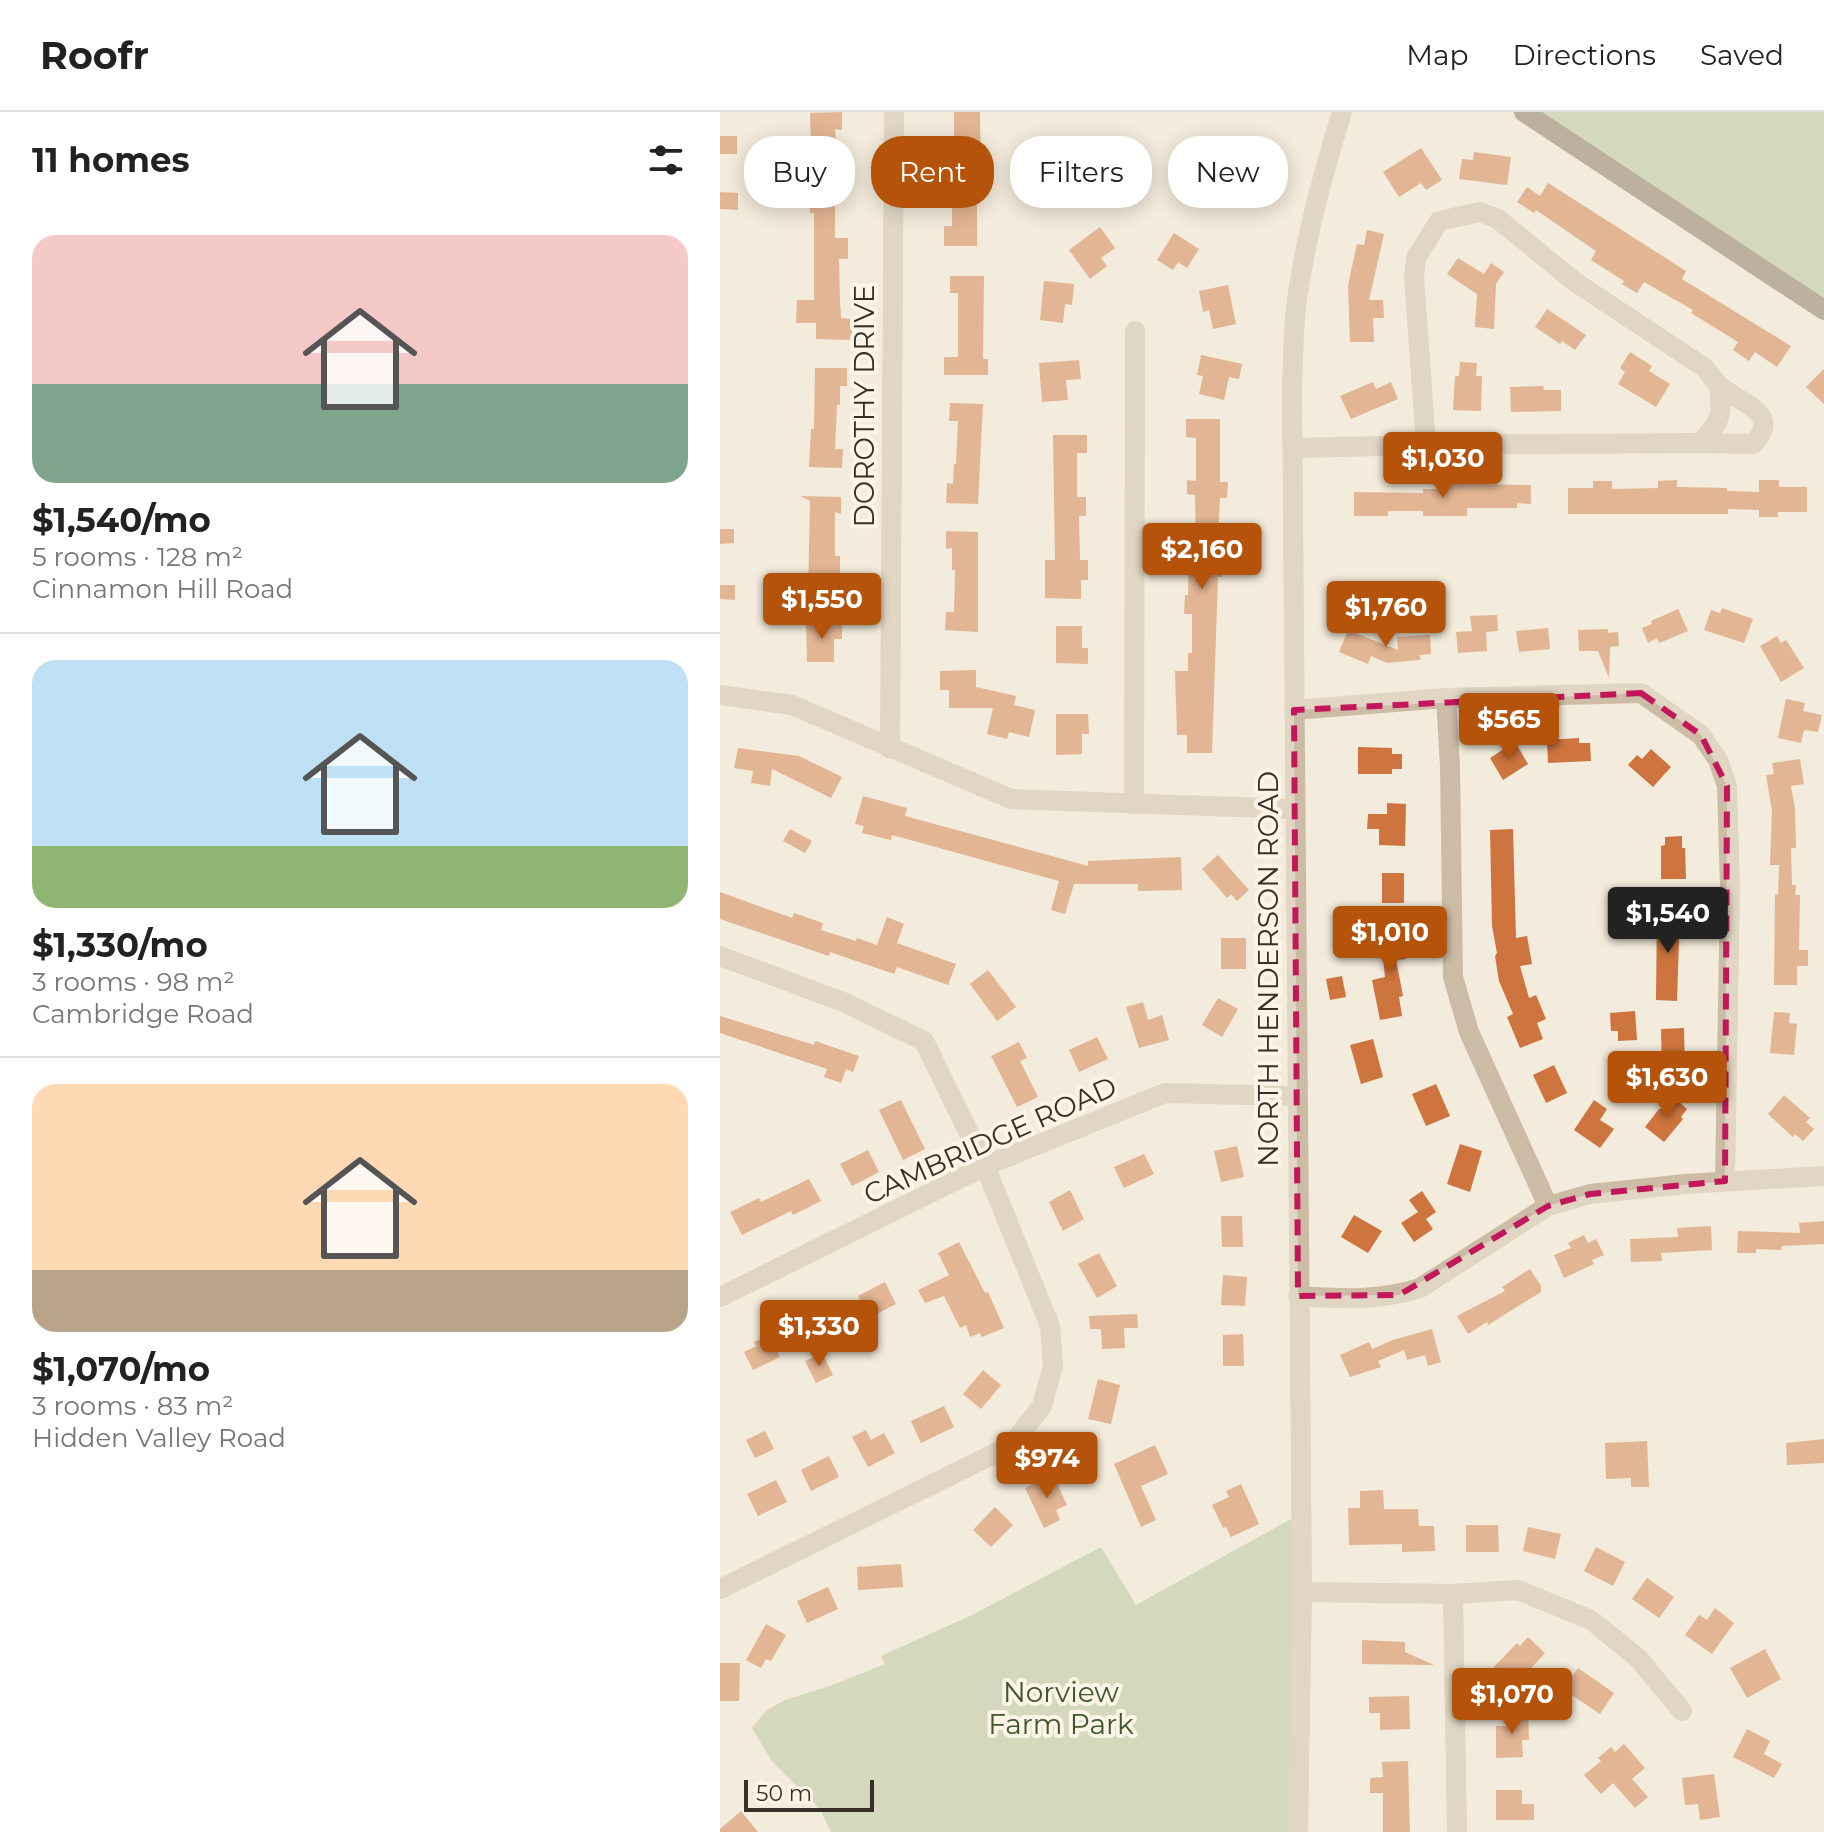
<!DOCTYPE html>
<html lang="en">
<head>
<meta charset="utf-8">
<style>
	:root { --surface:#fff; --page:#f6f6f6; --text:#222; --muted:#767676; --line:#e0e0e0; --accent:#b45309 }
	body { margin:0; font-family:Montserrat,sans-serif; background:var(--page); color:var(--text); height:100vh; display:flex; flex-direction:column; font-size:30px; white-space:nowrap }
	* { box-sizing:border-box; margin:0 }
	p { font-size:26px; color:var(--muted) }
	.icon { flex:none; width:44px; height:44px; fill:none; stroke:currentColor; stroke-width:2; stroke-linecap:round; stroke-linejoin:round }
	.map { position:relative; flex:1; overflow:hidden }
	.details { display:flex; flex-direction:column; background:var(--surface); width:720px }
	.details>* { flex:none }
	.hud { position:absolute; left:24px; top:24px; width:760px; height:72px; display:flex; gap:16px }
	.scale { position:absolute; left:24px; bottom:20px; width:130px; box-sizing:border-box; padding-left:8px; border:4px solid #382f27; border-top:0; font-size:22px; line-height:28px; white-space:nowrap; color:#382f27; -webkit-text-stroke:6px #fbf4e7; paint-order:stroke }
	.price { position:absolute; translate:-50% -68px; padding:0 18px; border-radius:8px; background:var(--accent); color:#fff; font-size:26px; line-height:52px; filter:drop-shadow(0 2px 4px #0008) }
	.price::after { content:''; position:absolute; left:50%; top:48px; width:24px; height:18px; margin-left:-12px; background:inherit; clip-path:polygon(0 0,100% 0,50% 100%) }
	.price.active { background:#222; color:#fff }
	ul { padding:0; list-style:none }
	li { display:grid; align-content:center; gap:16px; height:424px; padding:0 32px }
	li+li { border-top:2px solid var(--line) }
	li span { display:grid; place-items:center; height:248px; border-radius:24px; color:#555 }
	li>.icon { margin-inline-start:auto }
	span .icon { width:144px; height:144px; fill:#fffc; stroke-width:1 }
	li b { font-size:34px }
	h2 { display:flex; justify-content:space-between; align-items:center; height:96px; padding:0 32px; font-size:34px }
	.pill { padding:0 28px; border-radius:32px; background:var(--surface); box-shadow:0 4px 20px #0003; font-size:28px; line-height:72px }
	.pill.active { background:var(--accent); color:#fff }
	header { display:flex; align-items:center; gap:48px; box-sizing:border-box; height:112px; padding:0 40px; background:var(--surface); border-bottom:2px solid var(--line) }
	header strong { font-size:38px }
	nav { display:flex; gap:44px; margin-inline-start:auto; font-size:28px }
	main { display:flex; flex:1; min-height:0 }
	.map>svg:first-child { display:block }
</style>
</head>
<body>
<header>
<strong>Roofr</strong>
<nav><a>Map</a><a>Directions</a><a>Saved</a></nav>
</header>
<main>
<section class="details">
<h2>11 homes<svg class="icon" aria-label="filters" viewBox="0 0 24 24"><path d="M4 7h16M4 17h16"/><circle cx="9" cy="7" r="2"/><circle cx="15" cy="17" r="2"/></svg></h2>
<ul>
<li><span style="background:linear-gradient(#f6c9c9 60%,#7fa58c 0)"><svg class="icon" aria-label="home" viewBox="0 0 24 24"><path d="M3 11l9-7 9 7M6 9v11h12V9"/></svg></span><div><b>$1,540/mo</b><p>5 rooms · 128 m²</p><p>Cinnamon Hill Road</p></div></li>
<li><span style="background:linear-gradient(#bfe0f5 75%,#8fb573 0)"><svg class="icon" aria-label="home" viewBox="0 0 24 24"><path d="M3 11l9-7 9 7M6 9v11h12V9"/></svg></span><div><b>$1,330/mo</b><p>3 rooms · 98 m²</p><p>Cambridge Road</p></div></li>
<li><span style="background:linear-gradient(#ffd9b3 75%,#b9a48a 0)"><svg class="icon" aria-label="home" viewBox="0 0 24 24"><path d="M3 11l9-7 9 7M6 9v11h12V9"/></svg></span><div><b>$1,070/mo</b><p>3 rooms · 83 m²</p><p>Hidden Valley Road</p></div></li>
</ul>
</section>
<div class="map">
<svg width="1104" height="1720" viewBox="0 0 1104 1720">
	<rect width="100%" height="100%" fill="#f3ebdb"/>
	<g fill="#b0c399">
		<path d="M804,0H1104V198Z"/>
		<path d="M580,1402L577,1720H111L100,1697L51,1648L32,1616L47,1598L65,1588L110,1574L165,1552L161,1544L252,1503L381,1435L416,1493Z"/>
	</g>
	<g fill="#ce743e">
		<path d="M122,0V18L115,17L117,38L91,37L90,1Z"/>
		<path d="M234,0H260L261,74H257V134H224V114H232V95H235V55H227V33H234Z"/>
		<rect x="0" y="24" width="17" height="18"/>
		<path d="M701,36L722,68L706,78L701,71L679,85L663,60Z"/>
		<path d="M754,40L791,45L787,73L739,67L742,47L753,48Z"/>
		<path d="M121,63L122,81H115V126H128V147H119L120,189L121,206L132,207V228L96,227V211H76L77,188H94V101H90V64Z"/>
		<path d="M828,71L966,159L962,167L1071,234L1057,255L1035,240L1029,249L1013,238L1018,230L971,201L973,198L924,170L917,181L902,172L904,169L871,148L876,139L816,98L814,101L797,90L807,75L820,84Z"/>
		<path d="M0,80L18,81V98L0,97Z"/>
		<path d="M380,115L395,136L381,146L387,154L370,167L349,138Z"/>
		<path d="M647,118L664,122L649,188H663L664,206H653L654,230H630L628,173L637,132L644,133Z"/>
		<path d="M454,121L479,137L467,156L458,150L453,158L437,148Z"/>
		<path d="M738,146L764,162L771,151L784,160L776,172L774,217L755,215L757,182L727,162Z"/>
		<path d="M230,164H264L263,247H268V263H224V245H238V181H230Z"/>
		<path d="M324,169L354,172L352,193L345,192L343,211L320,208Z"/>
		<path d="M508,173L516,212L493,217L489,198L483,200L479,179Z"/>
		<path d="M827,197L866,223L855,238L842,229L840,232L815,215Z"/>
		<path d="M910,240L932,254L929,259L950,272L936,295L898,272L905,260L900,256Z"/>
		<path d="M481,243L522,252L519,267L509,265L504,288L479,282L483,264L477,263Z"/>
		<path d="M359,248L361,267L346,268L348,288L322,290L319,251Z"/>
		<path d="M740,250L757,251L756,264H762L761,299L733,298L735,264H739Z"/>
		<path d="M95,256H127V274H120V293H117L115,337H123L122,356L89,355L91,317H94Z"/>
		<path d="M1104,257V292L1086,275Z"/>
		<path d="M653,270L656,277L671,270L678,287L631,307L620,284Z"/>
		<path d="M823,274L824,278H841V299L791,300L790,275Z"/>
		<path d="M230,291L263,292L258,392L226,391L227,371L233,372L234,352H236L238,309H229Z"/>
		<path d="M466,307H500V370H508L507,386H500L498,426H502V465H498L492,641H467V623H457L455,559H468V541H472V502H464L465,483H468L469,445H476L475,383L467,382V368L476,369V326L466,325Z"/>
		<path d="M333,323H367V341H357V385H366V404H359L360,448H368V468H361V487L325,486V448H335Z"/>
		<path d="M727,368H747V372L811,373V392L797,391V396H747V404H703V399H668V404H634V380L703,381V377H727Z"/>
		<path d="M957,368V375L1007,376V379L1039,380V368H1059V375H1087V400H1058V405H1039V398L1008,397V402H848V376H873V369H892V377L938,376V369Z"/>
		<path d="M80,384L121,385V402L115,400V444H120V463H114V483H88L90,389Z"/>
		<path d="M0,417H14V431L0,432Z"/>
		<path d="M226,419L258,420V520L225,518L226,500H234L235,458H232V436L226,437Z"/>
		<path d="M0,473H15V488L0,487Z"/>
		<path d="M1002,496L1033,507L1024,531L984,518L991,498L1000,501Z"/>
		<path d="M958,497L968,519L939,531L937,526L928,531L922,516L932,512L931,509Z"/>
		<path d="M777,503L778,519L766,520L767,539L738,541L736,520L752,519L750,504Z"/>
		<path d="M122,510V527H114V550H87L86,511Z"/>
		<path d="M336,514H362V536H368V552L336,551Z"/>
		<path d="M828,516L830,537L799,540L796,519Z"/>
		<path d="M888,517V521L898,520L899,534L890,535L889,566L878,539H859L858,518Z"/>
		<path d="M628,518L678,538L677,525L710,523L711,542L699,543L701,547L699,548L667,551L651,544L648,552L619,540Z"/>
		<path d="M1057,524L1061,531L1066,528L1084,556L1061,570L1040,534Z"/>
		<path d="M256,558V575L296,584L294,593L315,598L309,625L289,620L287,627L267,622L273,596H229V578H220V559Z"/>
		<path d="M1066,587L1085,591L1083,599L1102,603L1098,620L1084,618L1081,631L1058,626Z"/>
		<path d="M336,602H368L369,622H362V642L336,643Z"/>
		<path d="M859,626V631H870L871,649L828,651L827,628Z"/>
		<path d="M795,630L808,652L783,668L770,646Z"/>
		<path d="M638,635L672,636V642H682V657H672V662H638Z"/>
		<path d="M18,636L79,644L122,665L111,686L52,657L50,674L31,671L33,659L14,656Z"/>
		<path d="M931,637L951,655L933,675L908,653L917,643L922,647Z"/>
		<path d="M1080,647L1084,672L1071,674L1075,697L1076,736H1071L1072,773H1076L1075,783H1080L1079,838H1088V854H1077V873H1054L1055,782L1058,783L1059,753H1050L1052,699L1046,663L1054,662L1052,651Z"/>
		<path d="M143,684L187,696L185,704L368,754V749L461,745L462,778L418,779V772H354L345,802L331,798L339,769L172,723L171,728L142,721L144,714L135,712Z"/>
		<path d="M667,691L686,692L685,734L659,733V717H647L648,702H667Z"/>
		<path d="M70,717L92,729L85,741L63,729Z"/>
		<path d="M793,717L796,826L807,824L812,852L800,854L809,886L816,883L826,907L817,911L823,927L800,936L787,905L793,902L779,869L775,844L777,841L772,814L770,718Z"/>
		<path d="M962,724V736H965L966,767H941V734L945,733V725Z"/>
		<path d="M498,743L529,778L517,789L511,782L507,786L482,757Z"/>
		<rect x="662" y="761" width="22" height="30"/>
		<path d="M0,780L72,806L74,801L103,811L101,818L136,829L137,826L157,833L167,805L184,812L177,831L236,852L228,873L177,855L174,862L110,840L109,844L0,807Z"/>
		<path d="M937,798L960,799L957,889L936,888Z"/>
		<path d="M683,815L686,847L676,848L683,884L679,885L682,904L660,908L652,868L665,865L660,818Z"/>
		<rect x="501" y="826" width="25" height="31"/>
		<path d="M268,858L296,895L277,909L250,872Z"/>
		<path d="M622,864L626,885L610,888L606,867Z"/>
		<path d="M498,886L518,897L502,925L482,913Z"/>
		<path d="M423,890L428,908L442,903L449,928L419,936L406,895Z"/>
		<path d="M915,899L917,928L898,929V919H891L890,901Z"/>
		<path d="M1054,900L1070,901L1069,911L1077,912L1074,943L1050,941Z"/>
		<path d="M0,904L94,933L95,929L139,944L133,960L126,957L121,971L104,965L107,957L0,921Z"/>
		<path d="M964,916L965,957H942L941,917Z"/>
		<path d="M377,925L388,947L359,960L349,938Z"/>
		<path d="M653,927L663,965L641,972L630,933Z"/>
		<path d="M299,930L307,946L300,949L318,985L297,995L271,944Z"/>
		<path d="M834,953L847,981L826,991L813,963Z"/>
		<path d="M716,972L730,1004L706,1014L692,982Z"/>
		<path d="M951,983L967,997L961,1005L963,1007L944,1030L925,1015L939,997H942V993Z"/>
		<path d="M1064,983L1090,1006L1086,1010L1094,1017L1083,1029L1075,1022L1073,1025L1048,1002Z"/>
		<path d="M181,988L205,1037L183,1048L159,998Z"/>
		<path d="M874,988L887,997L880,1008L894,1017L880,1036L854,1018Z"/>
		<path d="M740,1032L762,1039L750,1080L727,1072Z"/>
		<path d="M517,1034L524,1065L501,1070L494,1039Z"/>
		<path d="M148,1038L159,1060L132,1074L120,1052Z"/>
		<path d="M424,1042L434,1062L404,1076L394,1055Z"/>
		<path d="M89,1067L101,1089L73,1103L71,1099L22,1123L10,1100L39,1086L41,1090Z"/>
		<path d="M350,1078L364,1107L343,1119L329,1090Z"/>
		<path d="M702,1079L716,1100L706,1107L713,1117L694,1130L681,1111L698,1100L689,1088Z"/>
		<path d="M634,1103L662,1119L648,1141L621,1125Z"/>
		<path d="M501,1104H522L523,1135H502Z"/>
		<path d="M1104,1109V1132L1062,1134L1061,1138L1036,1137V1141H1017L1018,1119L1080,1121L1079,1111Z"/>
		<path d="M991,1114L992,1138L941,1141L942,1149L911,1150L910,1127L958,1125L957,1116Z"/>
		<path d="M864,1123L868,1131L876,1127L884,1143L872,1148L874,1152L844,1166L834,1143L851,1136L848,1131Z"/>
		<path d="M239,1130L265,1181L268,1180L284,1216L262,1225L260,1221L250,1225L246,1213L240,1216L224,1184L205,1191L198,1178L229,1163L218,1141Z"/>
		<path d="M379,1141L397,1174L377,1186L358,1152Z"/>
		<path d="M810,1157L821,1174V1180L768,1213L767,1210L748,1222L737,1204L785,1179L782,1175Z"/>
		<path d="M503,1163L527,1165L525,1194L501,1193Z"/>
		<path d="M165,1170L176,1192L149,1206L138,1184Z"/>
		<path d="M108,1197L119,1219L91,1233L79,1210Z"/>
		<path d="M417,1202L418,1216H404L405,1236L382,1237L381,1217H370L369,1204Z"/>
		<path d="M712,1217L721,1250L708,1254L705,1243L687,1248L684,1238L658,1249L661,1255L630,1265L620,1243L649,1230L652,1237L673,1228Z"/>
		<path d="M523,1222L524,1254H503V1223Z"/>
		<path d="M49,1223L60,1245L33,1258L24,1240L36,1234L34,1230Z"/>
		<path d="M102,1241L113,1263L96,1271L85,1249Z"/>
		<path d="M263,1258L281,1273L261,1297L243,1282Z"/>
		<path d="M378,1267L400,1273L391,1312L368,1307Z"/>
		<path d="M224,1294L234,1315L201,1331L191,1309Z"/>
		<path d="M146,1318L151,1328L164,1321L175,1341L148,1355L132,1325Z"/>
		<path d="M45,1319L54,1337L35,1346L26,1328Z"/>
		<path d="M1104,1327V1351L1067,1353L1066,1331Z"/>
		<path d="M927,1329L929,1375H911V1366L886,1367L885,1331Z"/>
		<path d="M435,1333L448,1362L421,1374L436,1408L421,1415L394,1352Z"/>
		<path d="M109,1344L119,1365L91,1379L81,1358Z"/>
		<path d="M333,1363L347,1393L336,1398L340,1408L324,1416L305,1376Z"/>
		<path d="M56,1368L67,1390L38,1404L27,1382Z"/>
		<path d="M521,1372L539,1412L511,1425L506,1415L503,1416L492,1393L509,1385L506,1379Z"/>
		<path d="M663,1378L664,1397H698L699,1414H714L715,1439L682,1440V1432L629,1433L628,1396H640V1379Z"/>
		<path d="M275,1395L293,1413L271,1435L253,1418Z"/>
		<path d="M746,1413H778L779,1440H746Z"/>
		<path d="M808,1415L841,1422L835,1447L803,1439Z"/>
		<path d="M876,1435L905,1450L893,1474L864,1459Z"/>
		<path d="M181,1452L183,1475L138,1478L137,1455Z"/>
		<path d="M927,1466L954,1485L939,1506L912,1487Z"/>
		<path d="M108,1475L118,1497L87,1511L77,1489Z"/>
		<path d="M995,1496L1014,1511L992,1542L965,1523L979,1503L987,1508Z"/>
		<path d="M46,1512L66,1523L51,1549L46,1547L41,1556L26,1548Z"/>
		<path d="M808,1525L825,1541L794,1575L773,1556L797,1531L800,1534Z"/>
		<path d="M642,1528L685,1530V1540L714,1553L642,1552Z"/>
		<path d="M1045,1537L1061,1567L1027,1586L1010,1556Z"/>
		<path d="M0,1551H20L19,1589H0Z"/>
		<path d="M858,1556L894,1581L880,1602L843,1577Z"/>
		<path d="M689,1584L690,1617L660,1618V1601H649V1585Z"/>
		<path d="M788,1600H808L809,1628H802L803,1645L776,1646V1614H788Z"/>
		<path d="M1027,1617L1050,1629L1044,1642L1062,1652L1054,1666L1013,1645Z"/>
		<path d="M904,1632L925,1656L912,1667L928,1685L915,1696L893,1671L881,1682L864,1663L881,1649L878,1646L891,1635L895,1640Z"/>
		<path d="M688,1649L690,1720H663V1681H650V1666L663,1665L662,1650Z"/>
		<path d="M994,1662L1000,1705L980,1708L978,1692L965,1693L962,1666Z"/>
		<path d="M776,1678H802V1692H814V1708H776Z"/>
		<path d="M21,1699L38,1720H0V1717Z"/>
	</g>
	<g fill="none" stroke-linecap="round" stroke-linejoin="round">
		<g stroke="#ccbca6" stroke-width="20">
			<path d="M760,100L778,107L855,170L985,256C990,262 995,270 1001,275C1021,292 1063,301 1033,332L979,331L706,333L694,165L696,146L719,109Z"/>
			<path d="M979,331C1001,312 1003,302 999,274"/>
			<path d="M573,336L706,333"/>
			<path d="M0,583L72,593L291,687L575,697"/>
			<path d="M726,586L730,654L733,865L749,920L828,1094"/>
			<path d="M574,598L726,586L921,581L981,623L998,648L1007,674L1010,775L1005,1069"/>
			<path d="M170,637L174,0"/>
			<path d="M414,692L415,219"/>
			<path d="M0,844L121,889L204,929L265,1054L330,1214L333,1254L322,1294L290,1334L0,1477"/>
			<path d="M578,1184C620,1187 659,1189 700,1176L828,1094L870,1082L965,1072L1104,1064"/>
			<path d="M0,1185L265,1054L445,981L576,984"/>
			<path d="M582,1480L733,1482L798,1478L871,1508L918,1546L962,1599"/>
			<path d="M733,1482L737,1720"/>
			<path d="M578,1720L582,1480L572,280C573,249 573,218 577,187C586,124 603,61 622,0"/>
		</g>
		<path stroke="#7b6857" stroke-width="20" d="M804,0L1104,198"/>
	</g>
	<path d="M0 0H1104V1720H0ZM921,581L981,623L1007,674L1005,1069L870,1082L828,1094L679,1183L578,1184L574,598Z" fill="#f3ebdb" fill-opacity=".55" fill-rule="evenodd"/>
	<path fill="none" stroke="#c2185b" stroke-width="6" stroke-dasharray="16 10" stroke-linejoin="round" d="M921,581L981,623L1007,674L1005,1069L870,1082L828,1094L679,1183L578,1184L574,598Z"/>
	<g text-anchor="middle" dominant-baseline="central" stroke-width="8" stroke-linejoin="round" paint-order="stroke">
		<g font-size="28" fill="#382f27" stroke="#fbf4e7">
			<text transform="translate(144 294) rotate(-90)">DOROTHY DRIVE</text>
			<text transform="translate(548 857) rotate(-90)">NORTH HENDERSON ROAD</text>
			<text transform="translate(270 1028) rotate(-24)">CAMBRIDGE ROAD</text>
		</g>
		<g font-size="28" fill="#405829" stroke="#fbf4e7">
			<text x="341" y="1580">Norview<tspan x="341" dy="32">Farm Park</tspan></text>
		</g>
	</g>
</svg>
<div class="scale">50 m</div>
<b class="price" style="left:723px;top:388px">$1,030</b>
<b class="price" style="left:482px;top:479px">$2,160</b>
<b class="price" style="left:102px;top:529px">$1,550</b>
<b class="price" style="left:666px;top:537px">$1,760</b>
<b class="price" style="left:789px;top:649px">$565</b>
<b class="price active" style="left:948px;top:843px">$1,540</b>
<b class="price" style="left:670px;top:862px">$1,010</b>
<b class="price" style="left:947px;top:1007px">$1,630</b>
<b class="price" style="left:99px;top:1256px">$1,330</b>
<b class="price" style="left:327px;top:1388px">$974</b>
<b class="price" style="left:792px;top:1624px">$1,070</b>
<div class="hud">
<a class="pill">Buy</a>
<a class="pill active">Rent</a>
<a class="pill">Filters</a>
<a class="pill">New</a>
</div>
</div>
</main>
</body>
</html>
